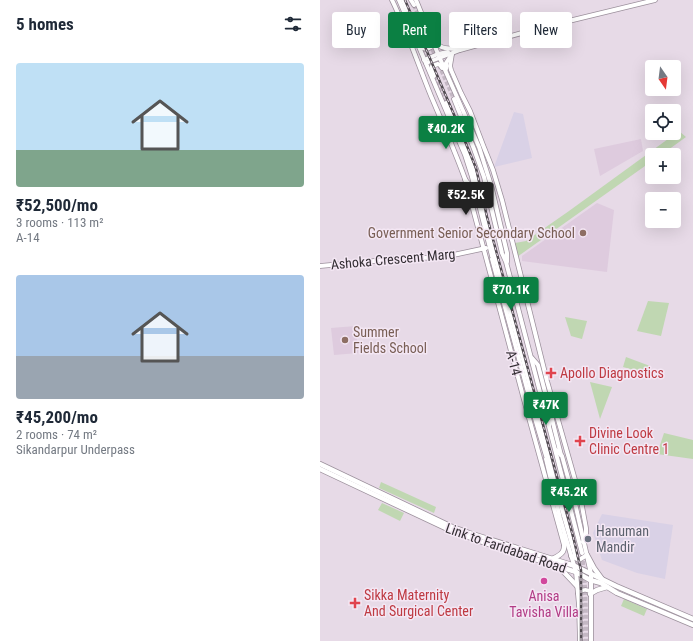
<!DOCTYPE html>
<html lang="en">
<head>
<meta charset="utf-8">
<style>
	:root { --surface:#fff; --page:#f6f6f7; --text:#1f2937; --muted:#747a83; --accent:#0b8043 }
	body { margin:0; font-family:"Roboto Condensed",sans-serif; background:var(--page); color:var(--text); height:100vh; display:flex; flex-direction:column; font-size:15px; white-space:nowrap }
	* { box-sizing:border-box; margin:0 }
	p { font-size:13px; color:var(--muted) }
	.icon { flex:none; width:22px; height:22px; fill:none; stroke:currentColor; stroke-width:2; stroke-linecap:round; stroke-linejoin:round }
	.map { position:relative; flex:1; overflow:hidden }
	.sheet { display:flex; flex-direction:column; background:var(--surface); width:320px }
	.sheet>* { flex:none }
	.banner { position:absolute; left:12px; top:12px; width:301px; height:36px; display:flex; gap:8px }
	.needle { width:26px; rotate:166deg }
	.fabs { position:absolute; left:325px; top:60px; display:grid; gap:8px }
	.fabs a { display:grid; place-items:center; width:36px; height:36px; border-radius:4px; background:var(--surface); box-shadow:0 4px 16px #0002; font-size:20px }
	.price { position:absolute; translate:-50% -34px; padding:0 9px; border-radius:4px; background:var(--accent); color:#fff; font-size:13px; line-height:26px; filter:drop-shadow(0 1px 2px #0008) }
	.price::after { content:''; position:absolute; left:50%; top:24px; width:12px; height:9px; margin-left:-6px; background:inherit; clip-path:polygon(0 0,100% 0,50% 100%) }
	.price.active { background:#222; color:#fff }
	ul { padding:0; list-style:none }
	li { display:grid; align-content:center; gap:8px; height:212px; padding:0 16px }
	li span { display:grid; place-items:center; height:124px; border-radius:4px; color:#555 }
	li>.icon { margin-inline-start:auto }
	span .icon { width:72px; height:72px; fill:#fffc; stroke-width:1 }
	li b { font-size:17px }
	h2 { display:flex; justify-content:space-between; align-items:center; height:48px; padding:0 16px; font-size:17px }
	.chip { padding:0 14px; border-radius:4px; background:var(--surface); box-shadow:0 4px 16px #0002; font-size:14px; line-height:36px }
	.chip.active { background:var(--accent); color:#fff }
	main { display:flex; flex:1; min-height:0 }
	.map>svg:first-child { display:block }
</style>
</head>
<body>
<main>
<section class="sheet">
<h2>5 homes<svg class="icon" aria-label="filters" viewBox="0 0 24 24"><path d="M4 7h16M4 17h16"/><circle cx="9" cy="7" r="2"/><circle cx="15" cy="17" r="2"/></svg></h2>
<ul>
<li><span style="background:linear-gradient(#bfe0f5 70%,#7fa58c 0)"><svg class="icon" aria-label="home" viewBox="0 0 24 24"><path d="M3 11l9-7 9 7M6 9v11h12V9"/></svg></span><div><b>₹52,500/mo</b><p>3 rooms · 113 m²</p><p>A-14</p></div></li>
<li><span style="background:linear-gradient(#a9c7e8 65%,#9aa5b1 0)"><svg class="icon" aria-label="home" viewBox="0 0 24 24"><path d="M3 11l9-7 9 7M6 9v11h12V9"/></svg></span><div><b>₹45,200/mo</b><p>2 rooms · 74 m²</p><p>Sikandarpur Underpass</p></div></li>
</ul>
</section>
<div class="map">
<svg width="373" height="641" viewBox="0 0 373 641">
	<rect width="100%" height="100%" fill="#e7dae7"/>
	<g fill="#d9d1e6">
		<path d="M194,112L203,114L212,158L174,167Z"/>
		<path d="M282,514L353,525L345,579L317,573L282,560L273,533Z"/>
	</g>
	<g fill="#decbde">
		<path d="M321,139L323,151L280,176L274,149Z"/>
		<path d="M277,203L294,210L287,272L202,261V256Z"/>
		<path d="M36,326L38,353L14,355L11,328Z"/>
	</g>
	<g fill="#c0d7b2">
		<path d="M359,131L366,137L341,155H332V161L197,257L195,243L206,241L249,211Z"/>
		<path d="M328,301L349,303L341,336L317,331Z"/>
		<path d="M245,317L267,321L262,339L251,336Z"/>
		<path d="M306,357L330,366L329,374L303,367Z"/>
		<path d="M270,382L292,387L280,419Z"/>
		<path d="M344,433L373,440V459L337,454Z"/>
		<path d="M61,482L116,507L114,513L59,488Z"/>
		<path d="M62,503L84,513L80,521L58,510Z"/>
		<path d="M304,599L327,609L324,616L301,606Z"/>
	</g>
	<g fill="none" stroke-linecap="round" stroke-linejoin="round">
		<g stroke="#c3b7c3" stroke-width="4" stroke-dasharray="4 2" stroke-linecap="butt">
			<path d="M94,5L116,58"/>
			<path d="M87,10L126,103"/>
			<path d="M119,65L134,99"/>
			<path d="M262,555C266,584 266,612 266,641"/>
			<path d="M255,556L260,575L262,594V641"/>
		</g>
		<g stroke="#9c909c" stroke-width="5.5">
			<g id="secondary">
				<path d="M72,0C87,31 98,64 111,96C123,124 135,151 145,179C147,183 149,185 154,186"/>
				<path d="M79,0L145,155L152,177L172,256L176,261"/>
				<path d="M83,0L87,10"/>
				<path d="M91,0L94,5"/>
				<path d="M96,0L118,54L159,147L171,185L187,253V262"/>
				<path d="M113,41C124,51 126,47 139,50"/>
				<path d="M99,43L103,48L107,49L111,47L112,45L111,42"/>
				<path d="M132,54L130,66L131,70L141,93L150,111L163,145L173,170L182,200L227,381L261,501L266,528V534L263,542"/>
				<path d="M104,60L118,54L128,52"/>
				<path d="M106,63L140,50L220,28L335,0"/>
				<path d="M126,69V63L132,54"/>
				<path d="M114,76L112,68V66L118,64L120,65L122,68"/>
				<path d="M134,99L154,149L164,177L182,253L186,262L262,553"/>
				<path d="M126,103L147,151L154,173L182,283L205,367L236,488L255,555"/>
				<path d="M145,179L203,396L244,545"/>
				<path d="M172,259L210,400L215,408"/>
				<path d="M0,266L76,259L124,257L166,248"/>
				<path d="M212,358L218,365L232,419L229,425"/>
				<path d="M211,405L226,456"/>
				<path d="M232,419L241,455"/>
				<path d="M236,450L242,456L255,503L269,565L271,574V641"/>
				<path d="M226,459L240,518L256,572L259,605L260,641"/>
				<path d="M251,556L259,560L267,555"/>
				<path d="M258,593C262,590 266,588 271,592"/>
			</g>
		</g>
		<g stroke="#9c909c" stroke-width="6">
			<g id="primary">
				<path d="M0,464L130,526L149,533L255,566L296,586L373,619"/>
				<path d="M0,469L134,532L174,546L256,572L270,580L281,583L297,593L373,625"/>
				<path d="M267,555L274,568L282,579"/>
				<path d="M232,559C246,553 244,550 245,536"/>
				<path d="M240,568L257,586"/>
				<path d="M270,594L277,590L287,587"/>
			</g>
		</g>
		<use href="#secondary" stroke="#fff" stroke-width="4"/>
		<use href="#primary" stroke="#fff" stroke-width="4.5"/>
		<g stroke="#524c52" stroke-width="2.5">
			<path id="rail" d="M85,0L135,117L156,168L167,217L253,536L261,570V641"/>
		</g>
		<use href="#rail" stroke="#f4e7f4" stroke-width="1" stroke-dasharray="3" stroke-linecap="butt"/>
	</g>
	<g fill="#8d6e63" stroke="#f4e7f4" stroke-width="1.5">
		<circle cx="263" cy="233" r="4"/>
		<circle cx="25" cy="340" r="4"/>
	</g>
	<g fill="#e0444e" stroke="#f4e7f4" stroke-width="1.5">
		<path d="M229 367h4v4h4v4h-4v4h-4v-4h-4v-4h4z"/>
		<path d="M258 435h4v4h4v4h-4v4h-4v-4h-4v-4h4z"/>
		<path d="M33 597h4v4h4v4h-4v4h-4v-4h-4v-4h4z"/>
	</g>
	<circle fill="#6b7280" stroke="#f4e7f4" stroke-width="1.5" cx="268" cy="539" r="4"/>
	<circle fill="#d1479c" stroke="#f4e7f4" stroke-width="1.5" cx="224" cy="581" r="4"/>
	<g text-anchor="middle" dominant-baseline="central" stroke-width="3" stroke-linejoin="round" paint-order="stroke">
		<g font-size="14" fill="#785e54" stroke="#f4e7f4" text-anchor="end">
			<text x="255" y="233">Government Senior Secondary School</text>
			<text x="33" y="332" text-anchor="start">Summer<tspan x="33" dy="16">Fields School</tspan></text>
		</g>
		<g font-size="14" fill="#322d32" stroke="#f4e7f4">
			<text transform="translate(73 259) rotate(-5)">Ashoka Crescent Marg</text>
			<text transform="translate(194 363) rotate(75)">A-14</text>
			<text transform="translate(186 548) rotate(19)">Link to Faridabad Road</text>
		</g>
		<g font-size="14" fill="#be3a42" stroke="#f4e7f4" text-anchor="start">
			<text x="240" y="373">Apollo Diagnostics</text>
			<text x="269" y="433">Divine Look<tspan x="269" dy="16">Clinic Centre 1</tspan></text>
			<text x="44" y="595">Sikka Maternity<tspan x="44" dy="16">And Surgical Center</tspan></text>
		</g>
		<g font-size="14" fill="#5b616d" stroke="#f4e7f4" text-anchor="start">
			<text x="276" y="531">Hanuman<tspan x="276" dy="16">Mandir</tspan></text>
		</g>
		<g font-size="14" fill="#b23c85" stroke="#f4e7f4">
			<text x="224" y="596">Anisa<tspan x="224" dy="16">Tavisha Villa</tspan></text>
		</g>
	</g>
</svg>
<div class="fabs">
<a><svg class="needle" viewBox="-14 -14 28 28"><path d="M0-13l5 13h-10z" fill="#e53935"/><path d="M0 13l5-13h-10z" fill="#747a83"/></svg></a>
<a><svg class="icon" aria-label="locate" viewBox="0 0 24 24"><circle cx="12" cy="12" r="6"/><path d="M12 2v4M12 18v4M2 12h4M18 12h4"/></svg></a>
<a>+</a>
<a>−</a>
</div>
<b class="price" style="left:126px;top:150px">₹40.2K</b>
<b class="price active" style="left:146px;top:216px">₹52.5K</b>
<b class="price" style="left:191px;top:311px">₹70.1K</b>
<b class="price" style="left:226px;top:426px">₹47K</b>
<b class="price" style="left:249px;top:513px">₹45.2K</b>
<div class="banner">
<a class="chip">Buy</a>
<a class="chip active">Rent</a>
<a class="chip">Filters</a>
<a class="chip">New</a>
</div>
</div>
</main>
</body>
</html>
